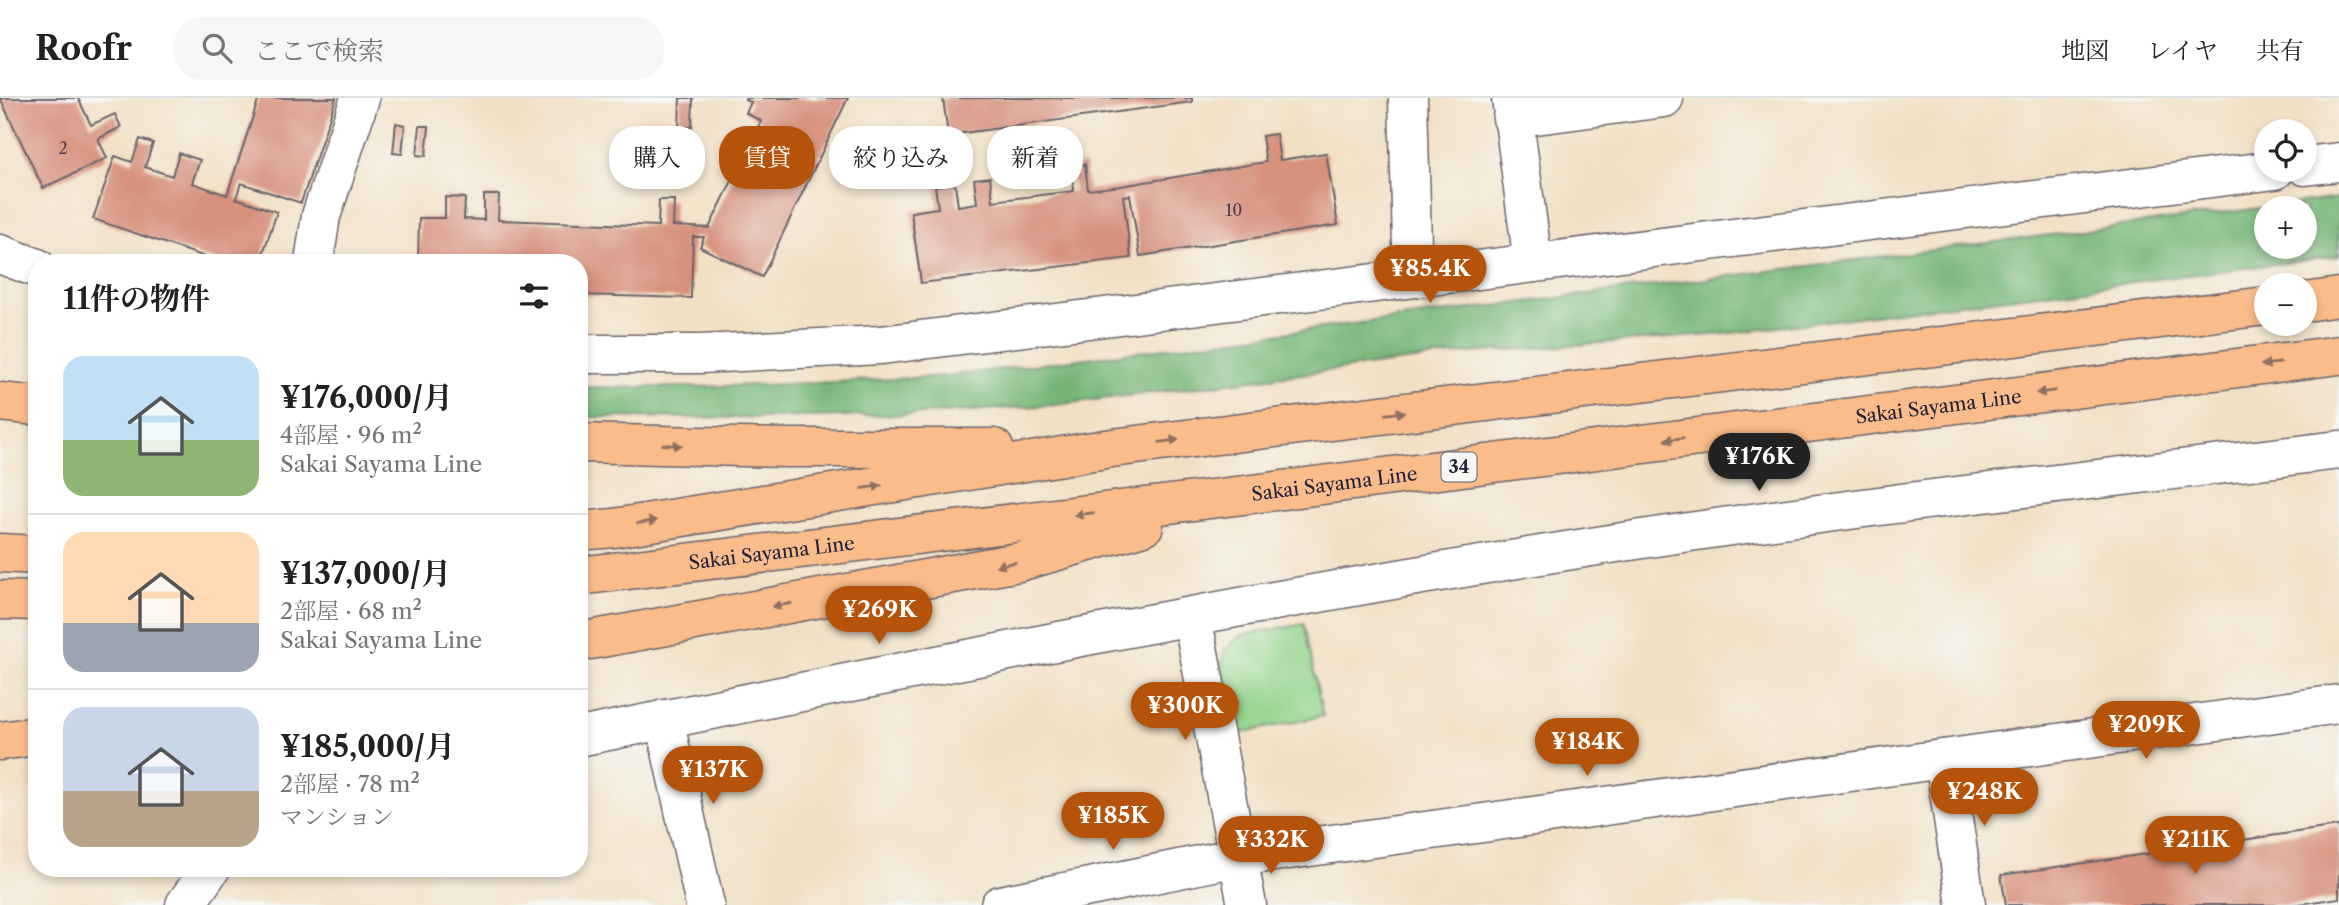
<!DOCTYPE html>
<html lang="ja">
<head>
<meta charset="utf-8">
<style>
	:root { --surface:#fff; --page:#f6f6f6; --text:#222; --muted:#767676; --line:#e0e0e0; --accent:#b45309 }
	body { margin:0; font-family:"Libre Caslon Text","Noto Serif JP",serif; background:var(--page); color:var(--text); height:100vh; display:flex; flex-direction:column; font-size:26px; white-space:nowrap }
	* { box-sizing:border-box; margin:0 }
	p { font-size:23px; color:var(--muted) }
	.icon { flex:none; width:38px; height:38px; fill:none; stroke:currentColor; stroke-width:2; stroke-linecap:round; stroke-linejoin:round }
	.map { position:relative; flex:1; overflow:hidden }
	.drawer { position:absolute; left:28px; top:156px; width:560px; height:623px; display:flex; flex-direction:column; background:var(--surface); border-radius:28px; box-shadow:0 4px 10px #0003 }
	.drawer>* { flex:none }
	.banner { position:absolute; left:609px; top:28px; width:665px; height:63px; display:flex; gap:14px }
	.buttons { position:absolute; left:2254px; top:21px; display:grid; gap:14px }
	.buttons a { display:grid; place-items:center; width:63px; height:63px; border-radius:50%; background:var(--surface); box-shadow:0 4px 10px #0003; font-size:35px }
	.price { position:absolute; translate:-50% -60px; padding:0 16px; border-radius:24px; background:var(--accent); color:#fff; font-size:23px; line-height:46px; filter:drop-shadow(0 2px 4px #0008) }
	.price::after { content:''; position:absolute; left:50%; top:42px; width:21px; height:16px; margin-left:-10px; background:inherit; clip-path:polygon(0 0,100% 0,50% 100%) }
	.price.selected { background:#222; color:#fff }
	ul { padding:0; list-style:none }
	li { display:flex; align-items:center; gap:21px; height:175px; padding:0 35px }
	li+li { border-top:2px solid var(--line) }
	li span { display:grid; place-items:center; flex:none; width:196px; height:140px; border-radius:21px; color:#555 }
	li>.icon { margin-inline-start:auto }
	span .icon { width:84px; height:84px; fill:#fffc; stroke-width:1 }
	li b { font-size:30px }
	h2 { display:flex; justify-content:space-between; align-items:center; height:84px; padding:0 35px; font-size:30px }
	.chip { padding:0 24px; border-radius:28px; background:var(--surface); box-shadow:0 4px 10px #0003; font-size:24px; line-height:63px }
	.chip.selected { background:var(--accent); color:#fff }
	header { display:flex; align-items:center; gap:42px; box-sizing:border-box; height:98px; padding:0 35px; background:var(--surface); border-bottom:2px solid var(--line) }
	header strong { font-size:33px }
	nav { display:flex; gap:38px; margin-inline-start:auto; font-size:24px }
	.search { width:490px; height:63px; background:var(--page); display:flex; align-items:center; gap:18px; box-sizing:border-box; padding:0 24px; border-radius:28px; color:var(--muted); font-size:26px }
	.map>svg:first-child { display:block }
</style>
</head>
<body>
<header>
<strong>Roofr</strong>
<div class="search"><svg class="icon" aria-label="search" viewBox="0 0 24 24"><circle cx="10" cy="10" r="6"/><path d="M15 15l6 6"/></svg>ここで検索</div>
<nav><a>地図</a><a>レイヤ</a><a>共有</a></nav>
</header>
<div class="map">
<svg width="2339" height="807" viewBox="0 0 2339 807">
	<rect width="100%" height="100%" fill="#f6f6f2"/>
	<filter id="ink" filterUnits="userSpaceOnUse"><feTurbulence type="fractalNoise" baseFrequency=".0143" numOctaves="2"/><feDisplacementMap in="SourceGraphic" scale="14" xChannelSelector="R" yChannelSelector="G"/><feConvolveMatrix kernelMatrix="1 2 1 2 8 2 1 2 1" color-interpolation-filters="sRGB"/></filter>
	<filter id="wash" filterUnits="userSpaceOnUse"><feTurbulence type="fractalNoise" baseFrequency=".00686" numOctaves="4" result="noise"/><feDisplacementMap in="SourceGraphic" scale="28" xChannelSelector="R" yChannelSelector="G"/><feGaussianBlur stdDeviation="1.57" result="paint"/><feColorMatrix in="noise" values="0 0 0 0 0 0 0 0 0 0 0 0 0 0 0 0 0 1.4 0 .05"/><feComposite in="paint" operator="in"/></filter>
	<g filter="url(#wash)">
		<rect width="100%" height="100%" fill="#f2e0c5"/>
		<path fill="#92d38a" stroke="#5a7a62" stroke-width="2" d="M1304,526L1323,618L1236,636L1222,565L1225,552L1240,538Z"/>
		<path fill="#75b576" stroke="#4c6c58" stroke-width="2" fill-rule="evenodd" d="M2339,100V158L1723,236L1469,255L1054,307L924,316L764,320L579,319V289C702,291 824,285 947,278ZM2266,110H2305V149H2266Z"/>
		<g id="blocks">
			<g fill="#d7917d">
				<path d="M0,0H78L91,27L115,16L121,29L98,41L107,60L43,90Z"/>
				<path d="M259,0H336L301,105L241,85L236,100L277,114L260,164H220L93,121L115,58L132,64L140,41L153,45L145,69L172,78L179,55L200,62L192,85L227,97Z"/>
				<path d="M680,0H693L692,29H679Z"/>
				<path d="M746,0H848L762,179L700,149L704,139H693L691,200L579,197V164H418L419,120H445V99L465,100L464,121L484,122V97H499L498,122L658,128L659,102H674L673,128L709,130L761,23L746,15L751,4L745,2Z"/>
				<path d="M943,0H1192V4L948,37Z"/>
				<path d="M396,25L405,27L402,56L393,55Z"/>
				<path d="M420,28H429L426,58L417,57Z"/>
				<path d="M1276,36L1280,62L1326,55L1338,127L1140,158L1130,97L1123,98L1131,160L921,185L911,114L938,110L935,88L955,86L958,108L977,105L974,81L990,79L993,103L1074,93L1071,68L1085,66L1088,92L1121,88L1266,64L1262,38Z"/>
				<path d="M2339,728V800L2292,807H2006L2001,777Z"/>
			</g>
		</g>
	</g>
	<g filter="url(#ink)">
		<use href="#blocks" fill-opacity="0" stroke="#6b646b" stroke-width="2"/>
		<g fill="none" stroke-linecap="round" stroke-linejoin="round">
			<g stroke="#6b646b" stroke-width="41">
				<g id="minor">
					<path d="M1408,0L1412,147L1416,178"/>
					<path d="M1511,0L1533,165"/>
					<path d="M1512,20L1664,0"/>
					<path d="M2305,68L2339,64"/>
					<path d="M0,156L37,170"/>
					<path d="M314,164L321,118L360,0"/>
					<path d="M579,256H700L881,247L2275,72"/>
					<path d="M1192,518L1247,807"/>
					<path d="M664,621L705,807"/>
					<path d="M579,639C922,569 1265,500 1610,446C1852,408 2096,382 2339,352"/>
					<path d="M1944,661L1966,807"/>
					<path d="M185,807L211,770"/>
					<path d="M1000,807L1238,759L2339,606"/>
				</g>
			</g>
			<g stroke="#6b646b" stroke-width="41">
				<g id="major">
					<path d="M2305,204L2339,199"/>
					<path d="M0,304L37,308"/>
					<path d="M579,345L787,350H994"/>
					<path d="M579,433L614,430L1112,350L2266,208"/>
					<path d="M0,455L37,457"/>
					<path id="s1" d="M579,478L1260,395L2339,257"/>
					<path d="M0,502L37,503"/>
					<path d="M579,544L1019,464L1144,428"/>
					<path d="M0,643L37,638"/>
				</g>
			</g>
			<use href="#minor" stroke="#fff" stroke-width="38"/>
			<use href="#major" stroke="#f9bc8a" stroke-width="38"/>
		</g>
		<defs><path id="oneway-solid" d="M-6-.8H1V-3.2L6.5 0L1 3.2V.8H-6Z" transform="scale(1.75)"/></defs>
		<g fill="#8e6f62">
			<use href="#oneway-solid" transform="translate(2271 266) rotate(173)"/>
			<use href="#oneway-solid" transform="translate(2046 294) rotate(173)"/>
			<use href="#oneway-solid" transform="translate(1395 315) rotate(-7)"/>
			<use href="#oneway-solid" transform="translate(1674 341) rotate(173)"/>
			<use href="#oneway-solid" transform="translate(1169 343) rotate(-7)"/>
			<use href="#oneway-solid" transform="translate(672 347) rotate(2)"/>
			<use href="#oneway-solid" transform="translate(872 389) rotate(-9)"/>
			<use href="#oneway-solid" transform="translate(1084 416) rotate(173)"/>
			<use href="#oneway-solid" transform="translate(647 424) rotate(-9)"/>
			<use href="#oneway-solid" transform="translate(1006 466) rotate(170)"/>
			<use href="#oneway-solid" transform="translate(782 507) rotate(170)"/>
		</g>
	</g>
	<g text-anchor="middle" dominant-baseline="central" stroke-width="6" stroke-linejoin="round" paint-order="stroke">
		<g font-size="16" fill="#4f3e4c">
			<text x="63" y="50">2</text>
			<text x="1234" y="112">10</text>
		</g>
		<rect fill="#f6f6f2" stroke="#626272" stroke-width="2" x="1441.5" y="354.5" width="35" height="29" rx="5"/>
		<g font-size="18" font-weight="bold" fill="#22223b">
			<text x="1459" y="369">34</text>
		</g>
		<g font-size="19" fill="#22223b" stroke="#f6f6f2">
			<text stroke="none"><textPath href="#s1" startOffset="1370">Sakai Sayama Line</textPath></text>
			<text stroke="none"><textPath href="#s1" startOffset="761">Sakai Sayama Line</textPath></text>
			<text stroke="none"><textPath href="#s1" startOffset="194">Sakai Sayama Line</textPath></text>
		</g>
	</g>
</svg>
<div class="buttons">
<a><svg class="icon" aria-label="locate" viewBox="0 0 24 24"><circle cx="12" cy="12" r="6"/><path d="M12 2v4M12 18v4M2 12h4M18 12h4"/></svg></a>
<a>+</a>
<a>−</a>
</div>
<b class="price" style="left:1430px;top:207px">¥85.4K</b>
<b class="price selected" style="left:1759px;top:395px">¥176K</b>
<b class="price" style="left:879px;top:548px">¥269K</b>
<b class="price" style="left:1185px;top:644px">¥300K</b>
<b class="price" style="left:2146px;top:663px">¥209K</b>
<b class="price" style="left:1587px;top:680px">¥184K</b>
<b class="price" style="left:713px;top:708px">¥137K</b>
<b class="price" style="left:1984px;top:730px">¥248K</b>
<b class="price" style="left:1113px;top:754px">¥185K</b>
<b class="price" style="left:1271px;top:778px">¥332K</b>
<b class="price" style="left:2195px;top:778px">¥211K</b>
<div class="banner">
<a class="chip">購入</a>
<a class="chip selected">賃貸</a>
<a class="chip">絞り込み</a>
<a class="chip">新着</a>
</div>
<section class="drawer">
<h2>11件の物件<svg class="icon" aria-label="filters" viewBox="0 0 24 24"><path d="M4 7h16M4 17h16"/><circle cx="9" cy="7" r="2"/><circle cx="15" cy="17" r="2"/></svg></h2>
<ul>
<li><span style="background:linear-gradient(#bfe0f5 60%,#8fb573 0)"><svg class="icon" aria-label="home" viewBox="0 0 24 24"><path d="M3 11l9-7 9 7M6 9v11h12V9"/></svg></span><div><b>¥176,000/月</b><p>4部屋 · 96 m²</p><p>Sakai Sayama Line</p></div></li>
<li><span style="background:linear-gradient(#ffd9b3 65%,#9aa5b1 0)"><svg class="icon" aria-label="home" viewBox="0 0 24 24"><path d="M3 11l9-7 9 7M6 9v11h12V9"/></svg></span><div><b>¥137,000/月</b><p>2部屋 · 68 m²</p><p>Sakai Sayama Line</p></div></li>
<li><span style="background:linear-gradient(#c9d6e8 60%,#b9a48a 0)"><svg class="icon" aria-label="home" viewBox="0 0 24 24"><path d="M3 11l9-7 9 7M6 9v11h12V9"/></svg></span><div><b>¥185,000/月</b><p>2部屋 · 78 m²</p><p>マンション</p></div></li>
</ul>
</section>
</div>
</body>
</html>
